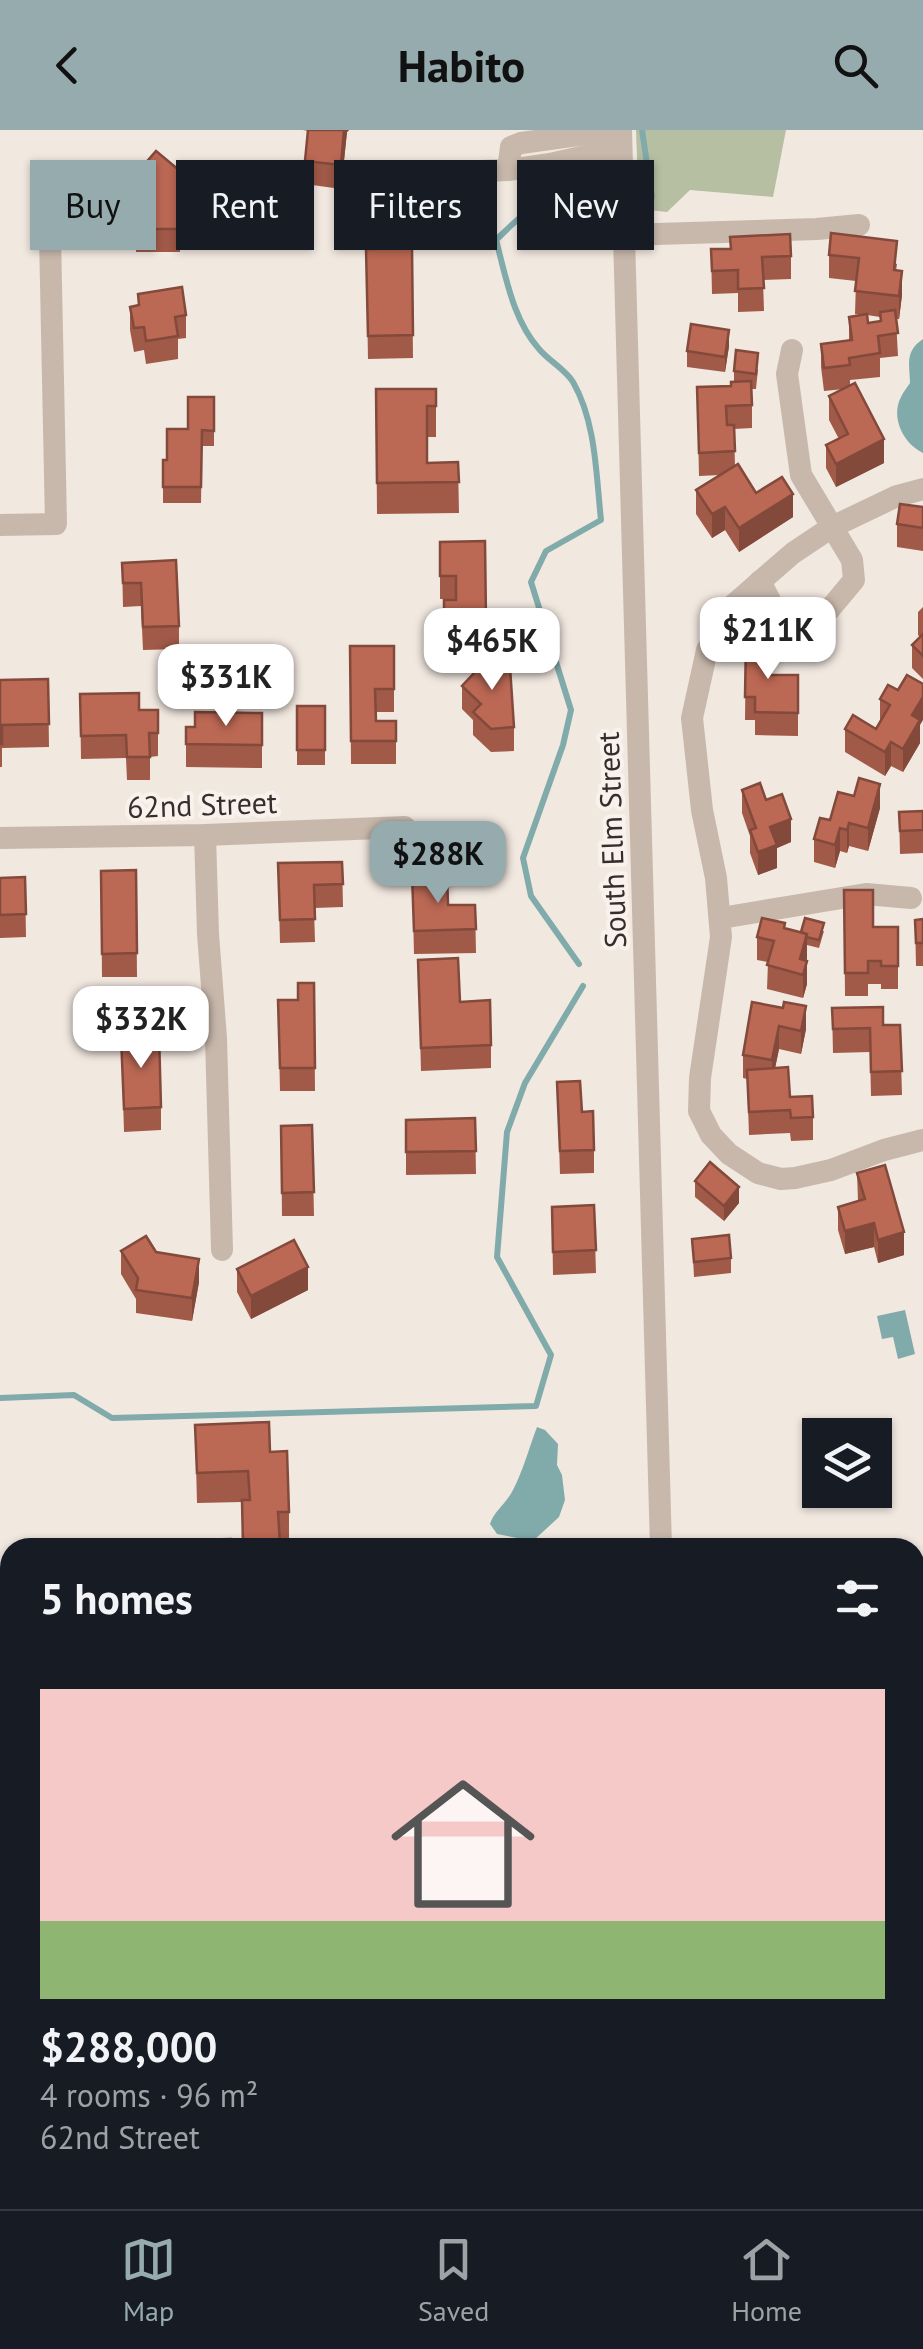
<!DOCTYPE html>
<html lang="en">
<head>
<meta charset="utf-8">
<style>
	:root { --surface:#171b24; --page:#20242c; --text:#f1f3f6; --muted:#9ea1a6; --line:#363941; --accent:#95abae }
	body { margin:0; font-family:"PT Sans",sans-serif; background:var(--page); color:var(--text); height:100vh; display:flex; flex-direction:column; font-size:38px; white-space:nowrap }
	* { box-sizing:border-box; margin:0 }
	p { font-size:32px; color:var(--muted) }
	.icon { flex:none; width:55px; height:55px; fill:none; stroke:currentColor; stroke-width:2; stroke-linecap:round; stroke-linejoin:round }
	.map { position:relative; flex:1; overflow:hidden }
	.drawer { position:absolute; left:0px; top:1408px; width:925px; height:672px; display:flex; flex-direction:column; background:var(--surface); border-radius:30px 30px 0 0; box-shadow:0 2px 8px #0004 }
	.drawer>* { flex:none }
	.hud { position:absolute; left:30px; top:30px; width:865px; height:90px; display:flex; gap:20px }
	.fabs { position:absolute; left:802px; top:1288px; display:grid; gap:20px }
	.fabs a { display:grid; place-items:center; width:90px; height:90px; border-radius:0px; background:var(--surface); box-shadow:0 2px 8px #0004; font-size:50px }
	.price { position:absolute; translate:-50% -85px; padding:0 22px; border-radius:20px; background:#fff; color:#222; font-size:32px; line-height:65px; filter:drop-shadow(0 2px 5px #0008) }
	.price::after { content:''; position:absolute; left:50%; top:60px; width:30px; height:22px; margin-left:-15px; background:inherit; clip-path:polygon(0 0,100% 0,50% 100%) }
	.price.current { background:var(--accent); color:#111 }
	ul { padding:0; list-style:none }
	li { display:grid; align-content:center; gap:20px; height:530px; padding:0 40px }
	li+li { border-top:2px solid var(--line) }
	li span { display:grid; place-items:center; height:310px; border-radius:0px; color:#555 }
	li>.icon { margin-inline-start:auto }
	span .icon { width:180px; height:180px; fill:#fffc; stroke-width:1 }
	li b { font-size:42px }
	h2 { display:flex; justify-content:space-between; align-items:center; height:120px; padding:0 40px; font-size:42px }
	.pill { padding:0 35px; border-radius:0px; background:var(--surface); box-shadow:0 2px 8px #0004; font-size:35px; line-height:90px }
	.pill.current { background:var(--accent); color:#111 }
	header { display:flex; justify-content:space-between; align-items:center; height:130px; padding:0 40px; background:var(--accent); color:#111; font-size:45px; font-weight:700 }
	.dock { display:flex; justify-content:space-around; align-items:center; height:140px; border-top:2px solid var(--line); background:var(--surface); font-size:28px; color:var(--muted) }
	.dock a { display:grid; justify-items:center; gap:5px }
	.dock .current { color:var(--accent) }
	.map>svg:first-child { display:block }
</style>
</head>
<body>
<header><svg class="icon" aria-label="back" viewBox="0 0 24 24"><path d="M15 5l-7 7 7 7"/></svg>Habito<svg class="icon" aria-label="search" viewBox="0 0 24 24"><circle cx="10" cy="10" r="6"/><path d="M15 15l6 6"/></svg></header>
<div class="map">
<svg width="923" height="2079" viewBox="0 0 923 2079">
	<rect width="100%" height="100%" fill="#f1e8e0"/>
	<path fill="#b6bfa1" d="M636,0H786L773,67L690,60L667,82L639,79Z"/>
	<g fill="#81abab">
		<path d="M923,209V323C904,314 890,288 901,267C903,262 907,258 910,253C910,234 904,222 923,209Z"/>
		<path d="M905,1180L915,1224L898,1229L893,1207L882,1209L877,1186Z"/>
		<path d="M537,1297L545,1300L558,1314L557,1335L562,1345L565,1370L559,1387L533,1411L497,1404L490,1394C494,1381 506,1374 513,1360C523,1341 529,1318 537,1297Z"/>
	</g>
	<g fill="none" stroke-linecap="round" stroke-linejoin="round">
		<g stroke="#81abab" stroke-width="6">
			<path d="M642,0L652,67"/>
			<path d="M579,834L531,766L523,728L563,615L571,580L531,452L546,421L601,390C596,344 596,292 573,252C565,239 549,231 539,219C513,190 506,147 496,110C519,88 549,55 584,63"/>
			<path d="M0,1268L74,1265L112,1288L536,1276L551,1225L497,1127L507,1002L525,953L583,856"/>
		</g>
		<g stroke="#c8b8ac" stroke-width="22">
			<path d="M621,0L661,1418"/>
			<path d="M508,40L511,17L521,13L614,0"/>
			<path d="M402,44L508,40L550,34L621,18"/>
			<path d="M624,105L817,99L859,95"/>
			<path d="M923,359L897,366L832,397L793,423L732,476L707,520L692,588L702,680L716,748L721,807L700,948L699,981L711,1005L729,1024L758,1043L781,1049L795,1048L831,1040L884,1020L923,1010"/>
			<path d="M0,395L56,394L49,58"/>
			<path d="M760,451L780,490L798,495L829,480L854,450L852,430L801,345L787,244L792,220"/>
			<path d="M205,705L208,804L216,908L222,1120"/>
			<path d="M0,708L205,705L405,697"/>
			<path d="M721,788L866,764L911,768"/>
			<path d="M669,2070L670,2079"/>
		</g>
	</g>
	<g fill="#a15948" fill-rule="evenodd">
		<path d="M303,0H349L347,2L341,59L305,54V31L308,1Z"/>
		<path d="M124,37L192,74L180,88V122H136V82L124,83Z"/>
		<path d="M831,103L897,134L896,141L902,165L899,189H896L898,226L880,228V247L850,250V256L884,333L836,357L826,338V315L839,309L829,290V266L844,259L824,261L821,237V214L849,210V187L863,185L855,184L856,151L829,148V125ZM867,185L880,187V192L868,193Z"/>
		<path d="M412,118L413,228L368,229L366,119Z"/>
		<path d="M711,119L791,126V149L763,150L764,181L738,182V163L712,164Z"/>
		<path d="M138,164L186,185V208L178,209V229L146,234L144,220L134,222L130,200V177L138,176Z"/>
		<path d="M729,216L725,242L687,237V221Z"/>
		<path d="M758,239L756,259H752V298L734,299L735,336L756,363L793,387L739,422L725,400L712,408L696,384V360L720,345L699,346L697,257L731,256L734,252V241Z"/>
		<path d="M376,259H436V307H427V333L458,332L459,383L377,384Z"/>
		<path d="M214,267V316H202L201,373H163V330H167L188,299Z"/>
		<path d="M923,377V421L897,417V394Z"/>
		<path d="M485,411L486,513L444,514V470L456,469H440V412Z"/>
		<path d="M122,433L179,496V519L143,520L141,476L123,477Z"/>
		<path d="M923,477V549L912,538V515L920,507L918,505V482Z"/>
		<path d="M746,509L768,545H798V606L755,605V590H745Z"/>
		<path d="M350,516H394V582H375L376,591H396V634H351Z"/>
		<path d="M474,523L492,539L514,597V621L491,622L473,605V590L462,579V556L474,543Z"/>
		<path d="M48,549L49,617L2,618V637H0V550Z"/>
		<path d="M80,564L139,580H158V626L150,627V650H127L126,628L81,629Z"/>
		<path d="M880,569L920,595V613L903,642L891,636L885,646L845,622V599H876L880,592Z"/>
		<rect x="297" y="576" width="28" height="59"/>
		<path d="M262,583V638L186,637V597H195Z"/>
		<path d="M742,660L766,670L791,712L777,718V738L758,745L750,723V706L742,683Z"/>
		<path d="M880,678L868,721L849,716L847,723L840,721L835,738L814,732V709L830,690Z"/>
		<path d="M923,681V723L900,724L899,682Z"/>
		<path d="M342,732L343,777L314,778L315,812L280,813L278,733Z"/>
		<path d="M136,740L137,847H102L101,741Z"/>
		<path d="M412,744L448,775H475L476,823L414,824Z"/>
		<path d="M25,747L26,807L0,808V748Z"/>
		<path d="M844,760L873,797H898V859H881V854H868V866H845Z"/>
		<path d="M923,789V836H916L915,790Z"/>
		<path d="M785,798L801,802L824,801L819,818L807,815V854L803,868L767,859L768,832L757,830V807Z"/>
		<path d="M418,830L491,915V938L421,941Z"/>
		<path d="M314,853L315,961H280L278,870H298Z"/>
		<path d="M752,872L806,899L801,924L779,919L775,938L790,967L813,987V1010L791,1011L790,1003L749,1005L747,949L743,948V925Z"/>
		<path d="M832,878L883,895H900L902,965L871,966L870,922L833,923Z"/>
		<path d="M121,906L161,977V1000L124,1002Z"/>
		<path d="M557,952L594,1020V1043L560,1044Z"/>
		<path d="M475,988L476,1044L406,1045V990Z"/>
		<path d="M312,995L314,1086H282L281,996Z"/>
		<path d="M857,1043L904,1125L878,1133L874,1117L845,1124L838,1100V1077L858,1071Z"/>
		<path d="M695,1051L739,1073L724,1091L695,1067Z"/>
		<path d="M594,1075L596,1143L553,1145L552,1077Z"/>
		<path d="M692,1109L731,1128V1143L694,1147Z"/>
		<path d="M121,1121L156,1122L199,1152L192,1191L136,1183V1169L121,1144Z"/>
		<path d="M237,1139L308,1160L251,1189L237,1162Z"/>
		<path d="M195,1295L270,1322L289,1382V1412H280V1418H242V1372L197,1373Z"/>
		<rect x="915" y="1578" width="8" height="92"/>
		<rect x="915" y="1688" width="8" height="78"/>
		<path d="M915,1973H923V2079H906V2070H915Z"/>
		<path d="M551,2070H590V2077L551,2075Z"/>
	</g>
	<g fill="#83493b">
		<path d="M344,0H349L347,2L341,59V35Z"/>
		<path d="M192,51V74L180,88V65Z"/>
		<path d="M902,141V165L899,189V166Z"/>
		<path d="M729,200V216L725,242V227Z"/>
		<path d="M884,309V333L836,357V334Z"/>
		<path d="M793,364V387L739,422V398Z"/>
		<path d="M725,377V400L712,408V384Z"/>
		<path d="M923,567V590L920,595V613L903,642V619L912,585Z"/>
		<path d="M891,612V636L885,646V622Z"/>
		<path d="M880,654V678L868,721V698Z"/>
		<path d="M791,689V712L777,718V738L758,745V722L770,697Z"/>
		<path d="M849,693V716L847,723V700Z"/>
		<path d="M840,698V721L835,738V715Z"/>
		<path d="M807,804V827L802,845L800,829Z"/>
		<path d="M807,831V854L803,868V845Z"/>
		<path d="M806,876V899L801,924V901Z"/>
		<path d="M779,896V919L772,953V930Z"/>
		<path d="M739,1057V1073L724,1091V1076Z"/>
		<path d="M874,1093V1117L845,1124V1101Z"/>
		<path d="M904,1102V1125L878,1133V1110Z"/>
		<path d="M199,1129V1152L192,1191V1168Z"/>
		<path d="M308,1137V1160L251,1189V1166Z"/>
		<path d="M923,1895V1925L915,1933V1903Z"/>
		<path d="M4,2012V2036L0,2047V2024Z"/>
	</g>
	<g fill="#bb6854" stroke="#83493b" stroke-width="2.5">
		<path d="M308,0H344L341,35L305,31Z"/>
		<path d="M156,21L192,51L180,65V99H136V59H124V37H142Z"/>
		<path d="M831,103L897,111L894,140L902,141L899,166L855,161L859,128L829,125Z"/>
		<path d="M790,104L791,126L762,127L764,158L738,159V140L712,141L711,119H731L730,107Z"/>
		<path d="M412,118L413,205L368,206L366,119Z"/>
		<path d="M182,157L186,185L175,187L178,206L146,211L144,197L134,198L130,177L139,175L138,164Z"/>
		<path d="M895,180L898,203L878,206L880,223L849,228L850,235L824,238L821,214L852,210L849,187L867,184L868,193L881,191L880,182Z"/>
		<path d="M691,194L729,200L725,227L687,221Z"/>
		<path d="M736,220L758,223L756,244L734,241Z"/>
		<path d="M751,251L752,275L726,276L727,295H734L735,321L699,323L697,257L731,256V252Z"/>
		<path d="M855,253L884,309L836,334L826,315L848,304L829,266Z"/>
		<path d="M376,259H436V276H427V333L458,332L459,352L377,353Z"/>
		<path d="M188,267H214V301L202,300L201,357H163V330H167V299H188Z"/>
		<path d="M738,334L756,363L782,347L793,364L739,398L725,377L712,384L696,360Z"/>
		<path d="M900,374L923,377V398L897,394Z"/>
		<path d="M485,411L486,490H444V470H456V446H440V412Z"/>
		<path d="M176,430L179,496L143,497L141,453H123L122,433Z"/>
		<path d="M923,504V526L912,515Z"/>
		<path d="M746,509H768V545H798V583L755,582V567H745Z"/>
		<path d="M350,516H394V559H375L376,591H396V611H351Z"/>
		<path d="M491,522L492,539L510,537L514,597L491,599L473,582L481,574L462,556L475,542L474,523Z"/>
		<path d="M907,545L923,554V567L912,585L920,590L903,619L891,612L885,622L845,599L853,585L876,599L890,575L880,569L888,555L898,560Z"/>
		<path d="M48,549L49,594L2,595V614H0V550Z"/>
		<path d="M139,563V580H158V603H149L150,627H127L126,605L81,606L80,564Z"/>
		<rect x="297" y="576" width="28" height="44"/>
		<path d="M195,582L262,583V615L186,614V597H195Z"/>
		<path d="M859,648L880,654L868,698L849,693L847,700L840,698L835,715L814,709L820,688L830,690L838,662L854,666Z"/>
		<path d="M760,653L766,670L782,664L791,689L770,697L777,715L758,722L750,700L756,698L742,660Z"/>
		<path d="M923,681V700L900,701L899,682Z"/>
		<path d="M342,732L343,754L314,755L315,789L280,790L278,733Z"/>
		<path d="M136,740L137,823L102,824L101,741Z"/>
		<path d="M447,743L448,775H475L476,799L414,801L412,744Z"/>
		<path d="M25,747L26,784L0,785V748Z"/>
		<path d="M844,760H873V797H898V836H881V831H868V843H845Z"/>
		<path d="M762,788L785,793L784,798L807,804L800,829L807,831L803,845L767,835L774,811L757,807Z"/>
		<path d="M805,788L824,793L819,810L806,807L807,804L801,802Z"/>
		<path d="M923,789V813H916L915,790Z"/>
		<path d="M458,828L460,872L490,870L491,915L421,918L418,830Z"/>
		<path d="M298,853H314L315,938H280L278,870H298Z"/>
		<path d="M752,872L783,878L784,872L806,876L801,901L779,896L772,930L743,925Z"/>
		<path d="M883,877V895H900L902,941L871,942L870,898L833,899L832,878Z"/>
		<path d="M159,904L161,977L124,979L121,906Z"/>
		<path d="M788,937L790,967L812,966L813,987L791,988L790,980L749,982L747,940Z"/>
		<path d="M580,951L582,982L593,981L594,1020L560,1021L557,952Z"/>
		<path d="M475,988L476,1021L406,1022V990Z"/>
		<path d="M312,995L314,1062L282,1063L281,996Z"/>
		<path d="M710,1032L739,1057L724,1076L695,1051Z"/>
		<path d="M885,1035L904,1102L878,1110L874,1093L845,1101L838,1077L865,1069L857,1043Z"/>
		<path d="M594,1075L596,1120L553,1122L552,1077Z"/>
		<path d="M729,1105L731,1128L694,1132L692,1109Z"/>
		<path d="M146,1106L156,1122L199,1129L192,1168L136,1160L138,1148L121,1121Z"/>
		<path d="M294,1110L308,1137L251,1166L237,1139Z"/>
		<path d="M269,1292L270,1322L287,1321L289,1382H278L280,1414L243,1415L242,1370H250L248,1341L197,1343L195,1295Z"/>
		<path d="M231,1409V1418H189V1410Z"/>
		<rect x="915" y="1578" width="8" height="69"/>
		<rect x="915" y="1688" width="8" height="55"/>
		<path d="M915,1829H923V1895L915,1903Z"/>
		<path d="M915,1973H923V2064L915,2063Z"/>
		<path d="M10,2069V2070H28L32,2079H0V2072Z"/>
	</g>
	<g text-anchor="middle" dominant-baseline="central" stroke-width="8" stroke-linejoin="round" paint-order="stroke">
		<g font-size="30" fill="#372e2b" stroke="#f9f2ec">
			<text transform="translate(202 674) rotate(-2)">62nd Street</text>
			<text transform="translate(611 710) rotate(-92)">South Elm Street</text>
		</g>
	</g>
</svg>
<div class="fabs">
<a><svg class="icon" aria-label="layers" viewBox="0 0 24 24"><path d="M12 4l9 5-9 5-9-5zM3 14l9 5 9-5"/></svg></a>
</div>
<b class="price" style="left:768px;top:552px">$211K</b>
<b class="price" style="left:492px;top:563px">$465K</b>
<b class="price" style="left:226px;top:599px">$331K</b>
<b class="price current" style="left:438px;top:776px">$288K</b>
<b class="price" style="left:141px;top:941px">$332K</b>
<div class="hud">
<a class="pill current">Buy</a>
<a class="pill">Rent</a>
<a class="pill">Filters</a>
<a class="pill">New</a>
</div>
<section class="drawer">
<h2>5 homes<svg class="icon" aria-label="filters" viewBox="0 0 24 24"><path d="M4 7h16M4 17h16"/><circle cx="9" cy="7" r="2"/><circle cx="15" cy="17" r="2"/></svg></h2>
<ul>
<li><span style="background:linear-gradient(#f6c9c9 75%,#8fb573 0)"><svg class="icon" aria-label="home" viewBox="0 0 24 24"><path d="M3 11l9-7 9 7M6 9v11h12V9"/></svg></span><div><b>$288,000</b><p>4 rooms · 96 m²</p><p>62nd Street</p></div></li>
</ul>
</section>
</div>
<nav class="dock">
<a class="current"><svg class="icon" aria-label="map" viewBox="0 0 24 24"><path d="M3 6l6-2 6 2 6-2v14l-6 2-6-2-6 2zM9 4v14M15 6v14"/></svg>Map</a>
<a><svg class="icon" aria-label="saved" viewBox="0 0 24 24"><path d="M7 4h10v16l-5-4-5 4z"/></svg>Saved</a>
<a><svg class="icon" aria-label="home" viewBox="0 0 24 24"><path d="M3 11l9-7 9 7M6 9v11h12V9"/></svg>Home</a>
</nav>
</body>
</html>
